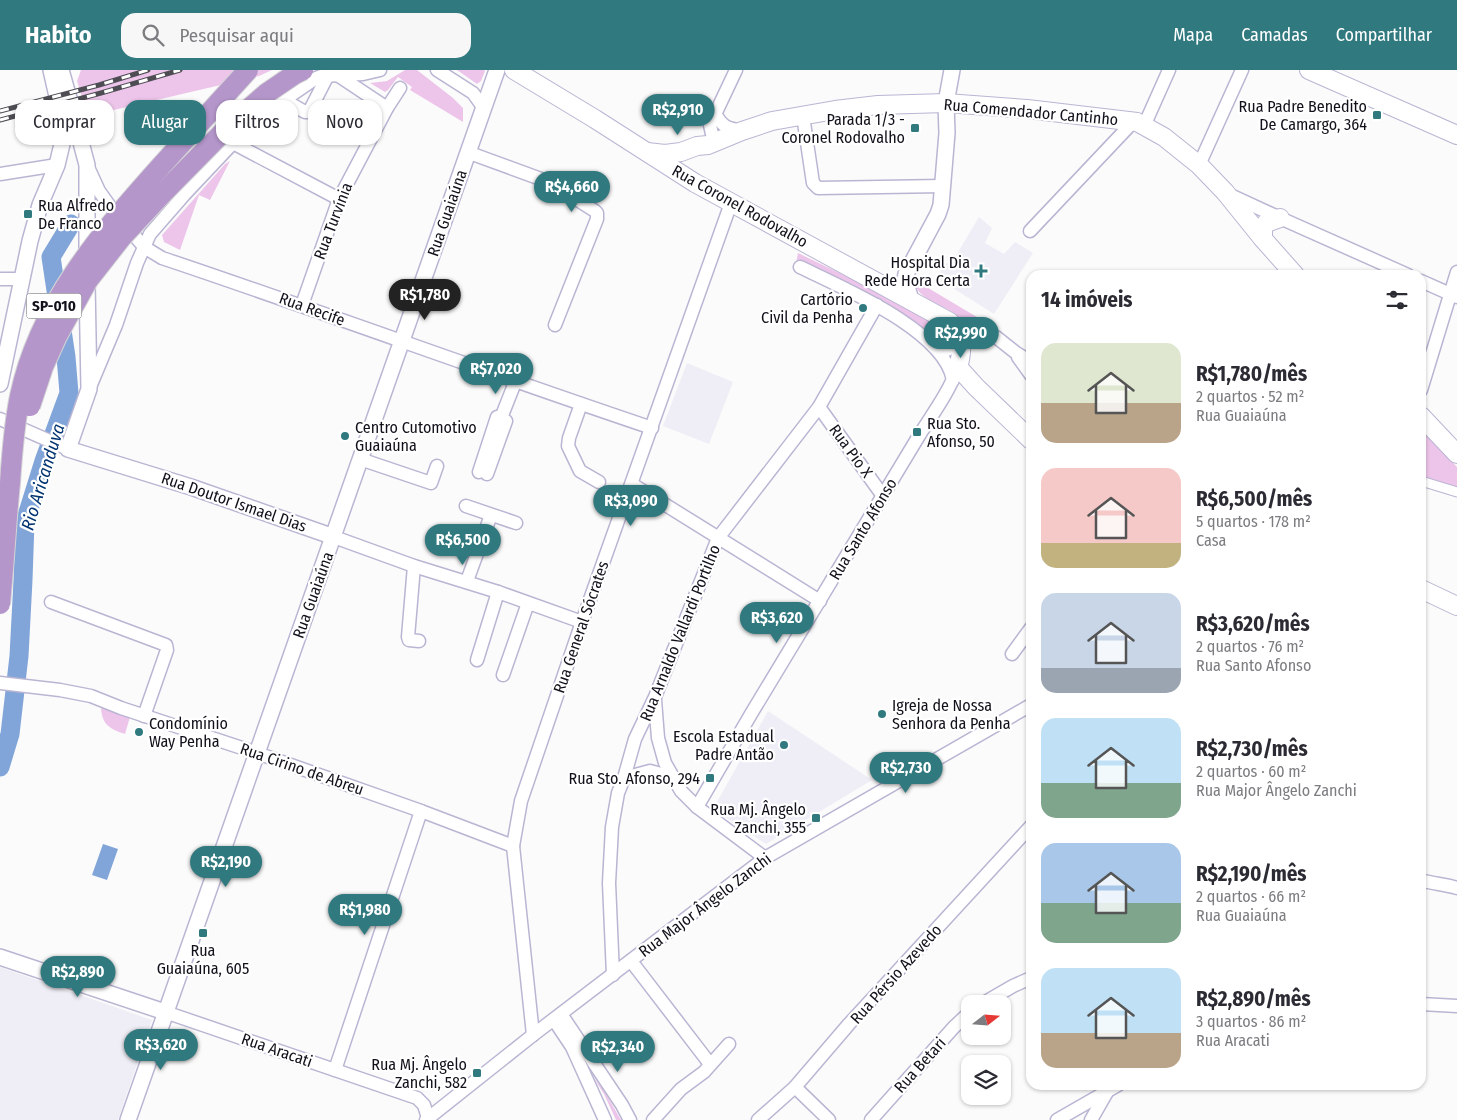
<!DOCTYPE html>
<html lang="pt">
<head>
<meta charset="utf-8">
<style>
	:root { --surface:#fff; --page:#f7f7f7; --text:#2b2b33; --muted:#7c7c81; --accent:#30797f }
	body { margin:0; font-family:"Fira Sans Condensed",sans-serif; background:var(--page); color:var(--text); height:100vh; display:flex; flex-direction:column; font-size:19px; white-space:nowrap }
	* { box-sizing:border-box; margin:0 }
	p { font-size:16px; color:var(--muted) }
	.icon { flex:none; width:28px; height:28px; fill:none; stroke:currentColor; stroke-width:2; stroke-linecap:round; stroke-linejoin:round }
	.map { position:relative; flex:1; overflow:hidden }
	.sheet { position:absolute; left:1026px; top:200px; width:400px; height:820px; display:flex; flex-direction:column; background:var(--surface); border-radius:15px; box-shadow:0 1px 4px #0004 }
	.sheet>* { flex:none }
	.hud { position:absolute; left:15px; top:30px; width:475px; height:45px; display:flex; gap:10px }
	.needle { width:32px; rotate:73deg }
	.tools { position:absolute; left:961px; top:925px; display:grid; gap:10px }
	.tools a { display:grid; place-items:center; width:50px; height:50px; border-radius:10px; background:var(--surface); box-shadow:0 1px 4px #0004; font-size:25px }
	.price { position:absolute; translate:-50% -42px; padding:0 11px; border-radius:18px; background:var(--accent); color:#fff; font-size:16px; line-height:32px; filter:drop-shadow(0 1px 2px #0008) }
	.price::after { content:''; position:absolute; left:50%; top:30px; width:15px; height:11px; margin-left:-8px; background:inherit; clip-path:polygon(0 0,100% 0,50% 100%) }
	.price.on { background:#222; color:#fff }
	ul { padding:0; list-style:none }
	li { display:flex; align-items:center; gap:15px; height:125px; padding:0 15px }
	li span { display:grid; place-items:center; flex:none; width:140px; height:100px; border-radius:15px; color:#555 }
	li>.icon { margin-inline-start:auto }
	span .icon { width:60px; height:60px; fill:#fffc; stroke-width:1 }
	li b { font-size:21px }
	h2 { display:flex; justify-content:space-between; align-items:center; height:60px; padding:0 15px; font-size:21px }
	.tag { padding:0 18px; border-radius:15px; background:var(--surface); box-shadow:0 1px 4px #0004; font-size:18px; line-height:45px }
	.tag.on { background:var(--accent); color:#fff }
	header { display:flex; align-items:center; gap:30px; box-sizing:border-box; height:70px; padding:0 25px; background:var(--accent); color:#fff }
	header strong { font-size:24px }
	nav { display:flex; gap:28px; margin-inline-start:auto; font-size:18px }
	.search { width:350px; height:45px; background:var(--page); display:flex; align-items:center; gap:12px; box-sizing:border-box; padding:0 18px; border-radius:15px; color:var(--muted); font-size:19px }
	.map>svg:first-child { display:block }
</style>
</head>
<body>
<header>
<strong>Habito</strong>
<div class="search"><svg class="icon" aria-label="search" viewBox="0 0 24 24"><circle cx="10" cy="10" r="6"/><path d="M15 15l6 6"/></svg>Pesquisar aqui</div>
<nav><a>Mapa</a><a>Camadas</a><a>Compartilhar</a></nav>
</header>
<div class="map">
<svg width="1457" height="1050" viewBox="0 0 1457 1050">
	<rect width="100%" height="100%" fill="#fbfbfb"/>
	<g fill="#efeef6">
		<path d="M979,147L992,158L985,173L1004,184L1015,172L1033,183L994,244L937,208L945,193L951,194Z"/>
		<path d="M687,293L733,312L709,374L663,356Z"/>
		<path d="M768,641L872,710L766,774L713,739Z"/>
		<path d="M0,897L152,950L118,1050H0Z"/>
	</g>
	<g fill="#edc5ea">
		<path d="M81,0H272L259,6L88,46L77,11Z"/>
		<path d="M405,0H417L453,28L463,38V52L410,20L412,17L398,7L388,20L385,22L370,13L387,11Z"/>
		<path d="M457,0H484L485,1L481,11L477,14Z"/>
		<path d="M230,91L210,130L199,125L180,180L164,172L162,165L225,94Z"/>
		<path d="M798,183L885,225L940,257L938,268L852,214L796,193Z"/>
		<path d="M913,209L992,256L978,258L968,263C960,231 919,239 913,209Z"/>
		<path d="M1421,359L1457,397V418L1421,408Z"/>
		<path d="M101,638L130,647L125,664C110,659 102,655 101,638Z"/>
		<path d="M591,1004L604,1021L621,1050H616L604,1024Z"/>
	</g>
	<path fill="#81a5d9" d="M103,774L118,779L107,810L92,805Z"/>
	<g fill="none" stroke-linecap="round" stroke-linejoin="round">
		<path stroke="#81a5d9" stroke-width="19" d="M0,697L10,664L19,586L23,510L25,452L44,391L69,323L66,287L51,187L71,154"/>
		<g stroke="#bab5d3" stroke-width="11">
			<path id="pedestrian" d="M1421,411L1457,422"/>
		</g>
		<g stroke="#bab5d3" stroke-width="15">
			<g id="minor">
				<path d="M437,0L473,23L483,37"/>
				<path d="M339,6L387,38"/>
				<path d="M284,30L305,42H309L328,5"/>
				<path d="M715,43C722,57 727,58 742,61"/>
				<path d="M803,46L813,113L818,118L943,116"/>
				<path d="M1144,56L1169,0"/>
				<path d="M233,73L339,129"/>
				<path d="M714,73L710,55L736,0"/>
				<path d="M467,82L549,112L595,141L597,143V149L555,255"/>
				<path d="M1199,95L1242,0"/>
				<path d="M88,97L99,121L109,135L144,177L162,188C326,243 488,303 652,358"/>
				<path d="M0,104L57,95"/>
				<path d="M1228,124L1280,148L1408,205"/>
				<path d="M1030,161L1133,52"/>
				<path d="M800,197C843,218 944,260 953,310"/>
				<path d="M0,209H22"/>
				<path d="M1421,211L1457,227"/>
				<path d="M302,235L339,129L387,38L400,18"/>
				<path d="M940,283L961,274L991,266L996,267L1015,282L1031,292"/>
				<path d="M1018,287L1031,305"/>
				<path d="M90,317L116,255L137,193L150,164L184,125L233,73L284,30L316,8L321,6L363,4L380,0"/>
				<path d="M1421,320L1457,202"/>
				<path d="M581,334L569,368L568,376L580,401L599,412"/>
				<path d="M819,337L883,426"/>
				<path d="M501,348L516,310"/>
				<path d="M0,349L68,379"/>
				<path d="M360,389L431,413L437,396"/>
				<path d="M479,402L497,347L506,351L487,404"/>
				<path d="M632,414L820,531"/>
				<path d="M466,436L516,453"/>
				<path d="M334,467L414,496L498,522L582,552"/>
				<path d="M414,496L408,567L409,570L419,571"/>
				<path d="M467,511L491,445"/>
				<path d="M51,532L166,575L167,580L144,646"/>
				<path d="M1012,584L1031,558"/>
				<path d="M477,590L498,522"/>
				<path d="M503,605L528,533"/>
				<path d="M0,613L60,620L91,626L121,638L257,683L421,741L513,776"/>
				<path d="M655,630L658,668L665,693L681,721L697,737L765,788"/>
				<path d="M624,708L650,701L672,707"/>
				<path d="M697,737L751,644L920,364C934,342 949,322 958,297"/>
				<path d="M1421,810C1433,814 1445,814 1457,818"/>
				<path d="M631,891L710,994"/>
				<path d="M613,905L609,813L612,757L618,723L624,708L635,669L655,627L718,468L819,337L877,235"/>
				<path d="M982,934L1013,916L1031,908"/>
				<path d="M1421,934L1457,936"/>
				<path d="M165,942L417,1028L424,1035L428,1048"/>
				<path d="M561,944L622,1035L630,1050"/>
				<path d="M554,950L572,977L605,1050"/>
				<path d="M533,965L513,776L521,731L582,552L731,133"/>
				<path d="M335,1000L421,741"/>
				<path d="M795,1017L829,1050"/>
				<path d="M426,1050L533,965L765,788L1031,635"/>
				<path d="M653,1050L681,1019L704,1002L729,974"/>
				<path d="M758,1050L795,1017L849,954L1031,756"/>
				<path d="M871,1050L954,957L970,942"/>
				<path d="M1057,1050L1118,1015"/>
				<path d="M1091,1050L1107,1022"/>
			</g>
		</g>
		<g stroke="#bab5d3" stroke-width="18">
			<g id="tertiary">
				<path d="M61,0L74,46L87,95V188"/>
				<path d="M87,213L89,319L68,379L191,417L334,467"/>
				<path d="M911,230L905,210L906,204L938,144L941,135L947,63L946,33L952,0"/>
				<path d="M0,314L30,171L40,135L57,95L62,74L63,61L61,44L51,0"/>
				<path d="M0,887L165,942"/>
				<path d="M128,1050L497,0"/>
			</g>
		</g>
		<g stroke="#bab5d3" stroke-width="20">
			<g id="secondary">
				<path d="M514,0L595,49L695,113L950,252C963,264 963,282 958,297L976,317L1031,370"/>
				<path d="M1309,0L1457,65"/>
				<path d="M647,82L665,84L681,82L697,76L708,75L742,61L772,51L835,40L878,35L946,33L1027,39L1137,52L1164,67L1199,95L1225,122L1263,169L1295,205"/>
				<path d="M1263,169V159L1266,153L1280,148"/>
				<path d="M1421,346L1457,384"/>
				<path d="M1421,519L1457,536"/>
			</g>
		</g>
		<use href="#pedestrian" stroke="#fff" stroke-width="9"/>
		<use href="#minor" stroke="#fff" stroke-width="12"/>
		<use href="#tertiary" stroke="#fff" stroke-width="15"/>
		<use href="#secondary" stroke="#fff" stroke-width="18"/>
		<g stroke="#4e4d54" stroke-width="5">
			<g id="rail">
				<path d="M0,41L99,15L148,0"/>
				<path d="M0,50L101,23L180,0"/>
			</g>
		</g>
		<use href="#rail" stroke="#fff" stroke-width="3" stroke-dasharray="9" stroke-linecap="butt"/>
		<g stroke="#d4d4d6" stroke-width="22" stroke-linecap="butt">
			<g id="trunk-bridge">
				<path d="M30,336L43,297L57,266L88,210L121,168L164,122L228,57L267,23L295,4L303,0"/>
				<path d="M0,534C4,493 6,453 10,413C12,383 14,355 20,326C39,235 101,163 161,96C190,64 219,32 248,0"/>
			</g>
		</g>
		<use href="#trunk-bridge" stroke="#b496ca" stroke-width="20"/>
	</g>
	<g fill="#30797f" stroke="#fff" stroke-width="2">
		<rect x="1372" y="40" width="10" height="10" rx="2.5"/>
		<rect x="910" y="53" width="10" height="10" rx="2.5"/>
		<rect x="23" y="139" width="10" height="10" rx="2.5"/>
		<path d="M978.5 193.5h5v5h5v5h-5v5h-5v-5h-5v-5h5z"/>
		<circle cx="863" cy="238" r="5"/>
		<rect x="912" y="357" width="10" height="10" rx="2.5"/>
		<circle cx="345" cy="366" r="5"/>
		<circle cx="882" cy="644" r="5"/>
		<circle cx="139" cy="662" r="5"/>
		<circle cx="784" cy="675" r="5"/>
		<rect x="705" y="703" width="10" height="10" rx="2.5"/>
		<rect x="811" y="743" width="10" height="10" rx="2.5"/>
		<rect x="198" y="858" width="10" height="10" rx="2.5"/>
		<rect x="472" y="998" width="10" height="10" rx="2.5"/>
	</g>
	<g text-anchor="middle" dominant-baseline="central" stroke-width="4.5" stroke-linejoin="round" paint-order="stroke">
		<rect fill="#fff" stroke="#59585f" stroke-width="1" x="26.5" y="223.5" width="55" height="25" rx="4"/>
		<g font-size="15" font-weight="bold" fill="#12101a">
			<text x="54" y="236">SP-010</text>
		</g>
		<g font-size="16" fill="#12101a" stroke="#fff" text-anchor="end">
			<text x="1367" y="36">Rua Padre Benedito<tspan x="1367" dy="18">De Camargo, 364</tspan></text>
			<text x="905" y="49">Parada 1/3 -<tspan x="905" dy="18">Coronel Rodovalho</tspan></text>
			<text x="38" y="135" text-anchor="start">Rua Alfredo<tspan x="38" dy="18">De Franco</tspan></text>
			<text x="970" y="192">Hospital Dia<tspan x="970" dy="18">Rede Hora Certa</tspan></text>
			<text x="853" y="229">Cartório<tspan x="853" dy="18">Civil da Penha</tspan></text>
			<text x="927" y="353" text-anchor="start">Rua Sto.<tspan x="927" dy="18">Afonso, 50</tspan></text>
			<text x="355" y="357" text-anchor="start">Centro Cutomotivo<tspan x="355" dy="18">Guaiaúna</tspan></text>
			<text x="892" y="635" text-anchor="start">Igreja de Nossa<tspan x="892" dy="18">Senhora da Penha</tspan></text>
			<text x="149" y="653" text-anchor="start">Condomínio<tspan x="149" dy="18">Way Penha</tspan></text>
			<text x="774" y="666">Escola Estadual<tspan x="774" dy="18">Padre Antão</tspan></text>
			<text x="700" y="708">Rua Sto. Afonso, 294</text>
			<text x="806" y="739">Rua Mj. Ângelo<tspan x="806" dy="18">Zanchi, 355</tspan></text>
			<text x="203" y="880" text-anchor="middle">Rua<tspan x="203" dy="18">Guaiaúna, 605</tspan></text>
			<text x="467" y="994">Rua Mj. Ângelo<tspan x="467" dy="18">Zanchi, 582</tspan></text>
		</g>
		<g font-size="16" fill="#12101a" stroke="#fff">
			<text transform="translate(1031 42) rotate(5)">Rua Comendador Cantinho</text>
			<text transform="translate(740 136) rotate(29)">Rua Coronel Rodovalho</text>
			<text transform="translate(447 143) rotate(-71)">Rua Guaiaúna</text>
			<text transform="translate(333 151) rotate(-69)">Rua Turvínia</text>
			<text transform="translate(312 239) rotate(20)">Rua Recife</text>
			<text transform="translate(851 381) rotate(54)">Rua Pio X</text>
			<text transform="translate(234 432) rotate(19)">Rua Doutor Ismael Dias</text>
			<text transform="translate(863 459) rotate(-59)">Rua Santo Afonso</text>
			<text transform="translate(313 525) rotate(-70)">Rua Guaiaúna</text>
			<text transform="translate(581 557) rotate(-71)">Rua General Sócrates</text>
			<text transform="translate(680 563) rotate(-68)">Rua Arnaldo Vallardi Portilho</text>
			<text transform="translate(302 699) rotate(19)">Rua Cirino de Abreu</text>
			<text transform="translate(705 835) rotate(-37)">Rua Major Ângelo Zanchi</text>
			<text transform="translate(896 904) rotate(-48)">Rua Pérsio Azevedo</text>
			<text transform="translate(277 980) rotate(19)">Rua Aracati</text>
			<text transform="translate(920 995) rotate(-48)">Rua Betari</text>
		</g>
		<g font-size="18" font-style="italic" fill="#033572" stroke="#fff">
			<text transform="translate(43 407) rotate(-73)">Rio Aricanduva</text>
		</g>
	</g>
</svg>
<div class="tools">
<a><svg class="needle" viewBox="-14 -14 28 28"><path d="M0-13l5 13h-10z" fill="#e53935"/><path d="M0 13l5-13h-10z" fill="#7c7c81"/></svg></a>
<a><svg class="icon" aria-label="layers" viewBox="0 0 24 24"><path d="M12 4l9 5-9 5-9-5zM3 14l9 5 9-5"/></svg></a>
</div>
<b class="price" style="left:678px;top:66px">R$2,910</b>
<b class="price" style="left:572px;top:143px">R$4,660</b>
<b class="price on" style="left:425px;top:251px">R$1,780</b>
<b class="price" style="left:961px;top:289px">R$2,990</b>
<b class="price" style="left:496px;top:325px">R$7,020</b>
<b class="price" style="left:631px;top:457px">R$3,090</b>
<b class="price" style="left:463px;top:496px">R$6,500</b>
<b class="price" style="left:777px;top:574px">R$3,620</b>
<b class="price" style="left:906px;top:724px">R$2,730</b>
<b class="price" style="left:226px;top:818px">R$2,190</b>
<b class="price" style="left:365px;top:866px">R$1,980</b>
<b class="price" style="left:78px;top:928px">R$2,890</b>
<b class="price" style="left:161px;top:1001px">R$3,620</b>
<b class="price" style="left:618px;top:1003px">R$2,340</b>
<div class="hud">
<a class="tag">Comprar</a>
<a class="tag on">Alugar</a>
<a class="tag">Filtros</a>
<a class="tag">Novo</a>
</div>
<section class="sheet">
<h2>14 imóveis<svg class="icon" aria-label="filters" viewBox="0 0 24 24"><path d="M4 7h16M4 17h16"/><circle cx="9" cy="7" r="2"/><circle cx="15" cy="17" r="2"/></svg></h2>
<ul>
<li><span style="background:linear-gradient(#dfe7d0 60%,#b9a48a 0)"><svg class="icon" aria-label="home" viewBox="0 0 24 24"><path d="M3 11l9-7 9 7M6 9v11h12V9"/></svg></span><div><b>R$1,780/mês</b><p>2 quartos · 52 m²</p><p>Rua Guaiaúna</p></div></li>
<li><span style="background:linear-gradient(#f6c9c9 75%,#c2b280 0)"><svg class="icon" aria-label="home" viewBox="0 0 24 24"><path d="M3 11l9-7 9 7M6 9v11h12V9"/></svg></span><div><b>R$6,500/mês</b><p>5 quartos · 178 m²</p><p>Casa</p></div></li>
<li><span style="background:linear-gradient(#c9d6e8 75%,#9aa5b1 0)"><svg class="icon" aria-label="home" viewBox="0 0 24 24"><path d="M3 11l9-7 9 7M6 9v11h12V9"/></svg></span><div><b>R$3,620/mês</b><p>2 quartos · 76 m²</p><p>Rua Santo Afonso</p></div></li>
<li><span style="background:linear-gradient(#bfe0f5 65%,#7fa58c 0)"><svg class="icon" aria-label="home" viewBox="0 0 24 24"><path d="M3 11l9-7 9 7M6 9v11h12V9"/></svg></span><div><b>R$2,730/mês</b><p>2 quartos · 60 m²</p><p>Rua Major Ângelo Zanchi</p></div></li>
<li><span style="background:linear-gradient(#a9c7e8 60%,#7fa58c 0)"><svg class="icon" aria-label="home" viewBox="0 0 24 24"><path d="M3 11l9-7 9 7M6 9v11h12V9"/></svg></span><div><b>R$2,190/mês</b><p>2 quartos · 66 m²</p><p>Rua Guaiaúna</p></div></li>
<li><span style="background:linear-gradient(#bfe0f5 65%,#b9a48a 0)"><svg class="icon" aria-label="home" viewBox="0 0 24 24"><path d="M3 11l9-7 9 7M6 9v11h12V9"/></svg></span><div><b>R$2,890/mês</b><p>3 quartos · 86 m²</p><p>Rua Aracati</p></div></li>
</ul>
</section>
</div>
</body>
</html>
